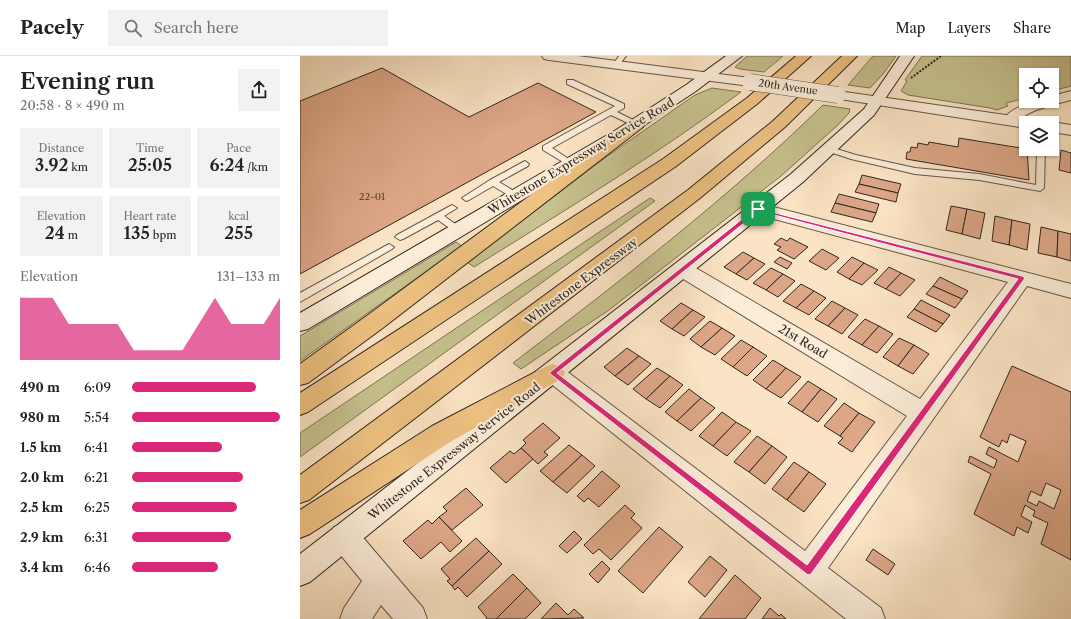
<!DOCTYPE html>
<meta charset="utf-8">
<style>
body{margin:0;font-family:"Libre Caslon Text",serif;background:#f2f2f2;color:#222;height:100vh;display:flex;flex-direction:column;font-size:15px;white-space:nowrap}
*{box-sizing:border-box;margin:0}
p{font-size:13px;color:#767676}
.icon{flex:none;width:22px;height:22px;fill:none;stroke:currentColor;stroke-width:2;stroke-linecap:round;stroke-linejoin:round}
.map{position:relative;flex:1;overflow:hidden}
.details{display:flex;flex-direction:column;background:#fff;width:300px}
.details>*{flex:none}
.buttons{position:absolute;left:719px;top:12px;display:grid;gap:8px}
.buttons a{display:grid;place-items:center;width:40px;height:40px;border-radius:0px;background:#fff;box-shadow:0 1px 3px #0004;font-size:20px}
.pin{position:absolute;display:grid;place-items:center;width:34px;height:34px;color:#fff;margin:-17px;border-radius:8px;box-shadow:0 2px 6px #0006}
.round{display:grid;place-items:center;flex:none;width:42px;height:42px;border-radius:0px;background:#f2f2f2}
.overview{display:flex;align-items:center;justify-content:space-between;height:68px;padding:0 20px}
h1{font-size:22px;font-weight:600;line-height:30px}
.stats{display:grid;grid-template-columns:repeat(3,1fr);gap:6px;height:68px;padding:4px 20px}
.stats div{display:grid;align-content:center;border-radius:0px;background:#f2f2f2;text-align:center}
.stats b{font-size:17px;font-weight:600}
.stats small{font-size:11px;font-weight:400}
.stats p{font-size:11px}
.chart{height:112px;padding:8px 20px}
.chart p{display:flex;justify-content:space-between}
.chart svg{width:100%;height:72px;margin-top:4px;fill:#db2777;opacity:.7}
ul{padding:0 20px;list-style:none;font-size:13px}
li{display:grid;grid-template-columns:64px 48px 1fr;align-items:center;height:30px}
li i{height:10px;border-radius:5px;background:#db2777}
header{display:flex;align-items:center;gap:24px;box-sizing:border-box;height:56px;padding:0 20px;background:#fff;border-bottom:1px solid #e0e0e0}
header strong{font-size:19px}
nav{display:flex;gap:22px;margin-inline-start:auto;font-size:14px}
.search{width:280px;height:36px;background:#f2f2f2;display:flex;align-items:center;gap:10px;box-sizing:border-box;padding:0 14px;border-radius:0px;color:#767676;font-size:15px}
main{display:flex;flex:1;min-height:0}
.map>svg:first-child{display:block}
</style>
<header>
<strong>Pacely</strong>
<div class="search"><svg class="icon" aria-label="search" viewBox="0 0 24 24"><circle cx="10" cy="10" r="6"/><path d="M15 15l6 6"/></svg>Search here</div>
<nav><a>Map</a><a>Layers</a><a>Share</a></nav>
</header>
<main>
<section class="details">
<div class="overview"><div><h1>Evening run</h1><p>20:58 · 8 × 490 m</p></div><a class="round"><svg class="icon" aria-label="share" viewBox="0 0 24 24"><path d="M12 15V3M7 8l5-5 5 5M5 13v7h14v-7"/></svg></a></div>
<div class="stats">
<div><p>Distance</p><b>3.92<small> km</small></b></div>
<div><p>Time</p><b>25:05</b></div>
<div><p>Pace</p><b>6:24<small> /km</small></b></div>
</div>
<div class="stats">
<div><p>Elevation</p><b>24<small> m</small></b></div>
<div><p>Heart rate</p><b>135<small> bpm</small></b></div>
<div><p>kcal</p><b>255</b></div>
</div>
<div class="chart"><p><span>Elevation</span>131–133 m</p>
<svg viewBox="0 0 160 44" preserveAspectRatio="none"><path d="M0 44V6L10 6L20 6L30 22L40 22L50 22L60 22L70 38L80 38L90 38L100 38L110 22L120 6L130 22L140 22L150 22L160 6V44z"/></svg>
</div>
<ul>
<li><b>490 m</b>6:09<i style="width:84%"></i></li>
<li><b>980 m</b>5:54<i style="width:100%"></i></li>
<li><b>1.5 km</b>6:41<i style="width:61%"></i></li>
<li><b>2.0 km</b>6:21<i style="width:75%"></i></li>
<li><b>2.5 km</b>6:25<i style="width:71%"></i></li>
<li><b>2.9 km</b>6:31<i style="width:67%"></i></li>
<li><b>3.4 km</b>6:46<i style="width:58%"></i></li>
</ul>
</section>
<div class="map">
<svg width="771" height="563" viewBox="0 0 771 563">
<rect width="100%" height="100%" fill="#fbe4c5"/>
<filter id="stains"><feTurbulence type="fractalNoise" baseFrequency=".005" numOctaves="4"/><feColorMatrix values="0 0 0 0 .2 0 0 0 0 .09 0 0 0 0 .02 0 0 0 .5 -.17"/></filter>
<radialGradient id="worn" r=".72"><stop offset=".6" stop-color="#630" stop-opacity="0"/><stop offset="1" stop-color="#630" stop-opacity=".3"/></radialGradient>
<g fill="#c7c28f" stroke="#7c7456">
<path d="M447 0H483L464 16 440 13 435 11Z"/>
<path d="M573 0H596L583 18 570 32 548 29Z"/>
<path d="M622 0H771V30L752 35V19H726V42L706 47 708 50 697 54 690 52 608 39 601 35 607 25 605 24Z"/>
<path d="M412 32 441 36C355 100 264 155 174 211L167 206 306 101 395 39Z"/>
<path d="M523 49 550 53 549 57 538 69 481 120 309 254 221 313 213 307C320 225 427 143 523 49Z"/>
<path d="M350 142 355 145 0 401V377Z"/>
<path d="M156 186 162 190 0 305V280Z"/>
</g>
<g fill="#dca687" stroke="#30261e" fill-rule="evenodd">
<path d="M82 12 169 61 238 27 296 56 0 218V45Z"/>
<path d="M659 82 727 93 729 124 606 103 607 96H610L611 91 617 92 618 87 628 89 629 86 658 91Z"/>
<path d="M761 94 771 97V117L759 114Z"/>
<path d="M562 119 601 128 598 137 559 128Z"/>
<path d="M559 128 598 137 596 146 555 136Z"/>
<path d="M539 138 579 148 576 157 535 147Z"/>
<path d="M535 147 576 157 572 166 531 156Z"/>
<path d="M651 150 667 153 662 178 646 174Z"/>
<path d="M667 153 685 157 680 183 662 178Z"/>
<path d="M695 160 712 164 709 189 692 185Z"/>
<path d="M712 164 730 168 727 194 709 189Z"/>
<path d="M741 171 758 175 757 201 738 197Z"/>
<path d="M758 175 771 178V205L757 201Z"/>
<path d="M481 182 487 185 490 182 508 191 494 203 477 194 481 191 474 188Z"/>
<path d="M522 193 539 202 526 214 509 205Z"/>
<path d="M443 196 454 202 436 218 424 211Z"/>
<path d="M480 201 492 207 487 213 474 206Z"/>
<path d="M552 201 564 207 549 223 537 216Z"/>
<path d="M454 202 465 208 447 224 436 218Z"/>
<path d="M564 207 578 214 562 229 549 223Z"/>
<path d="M589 211 601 217 586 233 574 227Z"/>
<path d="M471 212 483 218 466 234 453 227Z"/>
<path d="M601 217 615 224 600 240 586 233Z"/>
<path d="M483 218 495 225 478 241 466 234Z"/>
<path d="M640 221 668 235 662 243 633 230Z"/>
<path d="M501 228 514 235 496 252 483 245Z"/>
<path d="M633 230 662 243 655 252 626 238Z"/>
<path d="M514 235 526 242 509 259 496 252Z"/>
<path d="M621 244 650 259 643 268 614 253Z"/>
<path d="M532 245 545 252 528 270 515 263Z"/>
<path d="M381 247 393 254 372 273 360 265Z"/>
<path d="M545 252 558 259 542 278 528 270Z"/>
<path d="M614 253 643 268 636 276 607 261Z"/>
<path d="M393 254 405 261 384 280 372 273Z"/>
<path d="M565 263 579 270 562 289 548 281Z"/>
<path d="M410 265 422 272 401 291 390 283Z"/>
<path d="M579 270 593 278 577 297 562 289Z"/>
<path d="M422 272 435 280 415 299 401 291Z"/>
<path d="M599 282 614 289 598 310 583 301Z"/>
<path d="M441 284 453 291 433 311 421 303Z"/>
<path d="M614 289 629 298 613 318 598 310Z"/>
<path d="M453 291 467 300 447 320 433 311Z"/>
<path d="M327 292 339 300 315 320 304 311Z"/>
<path d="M339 300 351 308 328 329 315 320Z"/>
<path d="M473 304 486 312 466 333 453 324Z"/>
<path d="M712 310 771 336V504L741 488 748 467 733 460 735 455 725 449 721 460 732 466 728 477 717 471 714 480 674 458 691 418 668 406 670 400 694 412 697 404 686 398 689 391 718 406 726 385 710 378 707 387 702 384 699 391 680 381ZM746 427 761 434 754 453 739 445 737 450 727 445 731 435 741 440Z"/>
<path d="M357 312 370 320 346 343 333 333Z"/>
<path d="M486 312 501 321 481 342 466 333Z"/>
<path d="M370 320 383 329 360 352 346 343Z"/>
<path d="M508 325 521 333 502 356 488 347Z"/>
<path d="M389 333 401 342 377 365 365 356Z"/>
<path d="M521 333 537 343 518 366 502 356Z"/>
<path d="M401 342 415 352 391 375 377 365Z"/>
<path d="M544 347 559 357 540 380 524 370Z"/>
<path d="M422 356 436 366 413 390 399 380Z"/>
<path d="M559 357 575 366 552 396 538 387 543 382 540 380Z"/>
<path d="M436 366 451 375 427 400 413 390Z"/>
<path d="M243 367 260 382 244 396 248 399 238 408 221 392 226 387 223 384Z"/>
<path d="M457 380 472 390 449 416 434 406Z"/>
<path d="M269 389 282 399 253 426 240 415Z"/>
<path d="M472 390 487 401 465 428 449 416Z"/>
<path d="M221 392 233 403 206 427 190 412 210 395 214 398Z"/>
<path d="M282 399 295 410 267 437 253 426Z"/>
<path d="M494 406 509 416 487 444 472 433Z"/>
<path d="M302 415 320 430 299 451 288 442 284 446 277 440Z"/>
<path d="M509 416 526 428 504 456 487 444Z"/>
<path d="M166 432 183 449 152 474 139 461 147 455 143 451Z"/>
<path d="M325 449 335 458 331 462 342 472 311 504 299 493 293 498 284 489Z"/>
<path d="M139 461 162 485 150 496 141 486 121 503 103 485 128 464 132 468Z"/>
<path d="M359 471 383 491 343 537 318 515Z"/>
<path d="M274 475 282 483 267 497 259 490Z"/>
<path d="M176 482 189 495 152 530 147 525 150 523 141 513Z"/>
<path d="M573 493 595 508 588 519 566 504Z"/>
<path d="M189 495 202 508 167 541 158 531 155 534 152 530Z"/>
<path d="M410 500 427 514 405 541 388 526Z"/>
<path d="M302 505 310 513 298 527 289 518Z"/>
<path d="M213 518 227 532 196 563H186L187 562 178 551Z"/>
<path d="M435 519 461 542 445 563H399Z"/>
<path d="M227 532 241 547 225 563H196Z"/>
<path d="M256 547 268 559 274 553 284 562 241 563Z"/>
<path d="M470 552 479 560 481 558 486 563H462Z"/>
</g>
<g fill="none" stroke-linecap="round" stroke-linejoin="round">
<defs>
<g id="service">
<path d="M319 0H326L317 11H313L312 10Z"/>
<path d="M267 24H273L324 48V52L317 56 341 68 340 70H334L311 59 252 92 275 107 271 110 268 109 243 94V90L315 50 267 28Z"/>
<path d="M527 91H530L556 99 615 112 679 118 736 129 737 93H745L744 132 740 135 679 124 615 118 551 103 527 95Z"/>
<path d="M225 105 229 108 228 110 199 126 219 138 220 140 219 142H213L193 130 169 144 166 145 162 142 190 124Z"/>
<path d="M152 149 157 152 144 160 161 172 163 174 161 176H155L138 164 103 183 100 184 95 181 97 179Z"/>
<path d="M89 188 94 191 92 193 0 246V237Z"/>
</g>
<g id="minor">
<path d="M771 35V44C759 47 735 53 726 59 718 65 715 71 705 68L702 65C713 49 734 45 752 45V40Z"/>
<path d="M458 147 771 228V242L727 230 528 512 581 552 585 563H546L245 323 241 317 245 311 253 308 261 311 505 495 607 360 375 218 372 213 375 208 382 206 389 208 620 343 708 226 452 157 449 153 452 149Z"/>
<path d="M44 468 54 471 123 552 127 563H93L81 549 72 563H40L44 552 62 525 34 491 30 481 34 471Z"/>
</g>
<g id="tertiary">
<path d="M242 0H278L450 22 455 23 457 26 455 29 450 30 249 4 244 3Z"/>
<path d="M538 35 726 62 732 64 734 67H726V72L533 42 531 39 533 36Z"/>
<path d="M752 66 771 69V79L752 76V67H749Z"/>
</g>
<g id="secondary">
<path d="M426 0H442L396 35 328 80 8 273 0 275V257L316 74 386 29Z"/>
<path d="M600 0H614L574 59 503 126 10 526 0 530V498L491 118 564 53Z"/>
</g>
<g id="motorway">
<path d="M496 0H511L457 48 375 111 8 356 0 359V337L363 103 447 42Z"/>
<path d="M542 0H557L485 71 400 142 9 444 0 447V419L388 134 473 65Z"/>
<path d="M337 63 343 65 345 68 343 71 84 271 8 327 0 329V308L68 259 331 65Z"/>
<path d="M253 308 261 311 265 317 261 323 150 386 10 478 0 482V454L132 370 245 311Z"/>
</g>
</defs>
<use href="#service" stroke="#635648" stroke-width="2"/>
<use href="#minor" stroke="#635648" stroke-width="2"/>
<use href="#tertiary" stroke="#635648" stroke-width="2"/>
<use href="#secondary" stroke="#30261e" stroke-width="2"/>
<use href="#motorway" stroke="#30261e" stroke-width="2"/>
<path stroke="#30261e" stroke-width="2" stroke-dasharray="2 1.5" stroke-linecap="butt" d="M611 22 641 0"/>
<use href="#service" fill="#fcedd9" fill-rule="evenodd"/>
<use href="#minor" fill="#fcedd9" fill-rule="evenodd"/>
<use href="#tertiary" fill="#fcedd9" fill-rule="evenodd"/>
<use href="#secondary" fill="#fcedd9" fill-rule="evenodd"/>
<use href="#motorway" fill="#eec282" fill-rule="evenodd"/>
<defs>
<path id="tertiary-bridge" d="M450 26 538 39"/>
</defs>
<use href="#tertiary-bridge" stroke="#635648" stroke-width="17" stroke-linecap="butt"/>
<use href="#tertiary-bridge" stroke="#fcedd9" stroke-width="16"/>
</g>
<path fill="#db2777" stroke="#fff" fill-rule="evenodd" d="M456 152 722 220 725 222 511 518 508 519 249 317ZM459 155 718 223 507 509 257 317Z"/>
<g text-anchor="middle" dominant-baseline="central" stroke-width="4" stroke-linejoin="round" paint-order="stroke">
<g font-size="10" fill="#30261e" stroke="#fcedd9">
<text transform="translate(488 31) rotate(8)">20th Avenue</text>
</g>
<g font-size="10" fill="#5b4638">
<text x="72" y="140">22-01</text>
</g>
<g font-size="12" fill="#30261e" stroke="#fcedd9">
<text transform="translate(281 100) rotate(-31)">Whitestone Expressway Service Road</text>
<text transform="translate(281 225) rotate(-37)">Whitestone Expressway</text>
<text transform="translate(503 285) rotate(31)">21st Road</text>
<text transform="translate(154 395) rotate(-38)">Whitestone Expressway Service Road</text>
</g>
</g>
<rect width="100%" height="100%" filter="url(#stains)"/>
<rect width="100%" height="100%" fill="url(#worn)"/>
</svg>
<div class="buttons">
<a><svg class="icon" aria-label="locate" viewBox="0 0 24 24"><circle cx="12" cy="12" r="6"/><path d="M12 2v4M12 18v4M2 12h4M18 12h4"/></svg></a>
<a><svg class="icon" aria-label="layers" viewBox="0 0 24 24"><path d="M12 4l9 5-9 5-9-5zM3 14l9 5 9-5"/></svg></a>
</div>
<div class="pin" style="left:458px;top:153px;background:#1e9e55"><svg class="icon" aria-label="arrive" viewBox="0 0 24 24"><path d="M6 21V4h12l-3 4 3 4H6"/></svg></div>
</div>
</main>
